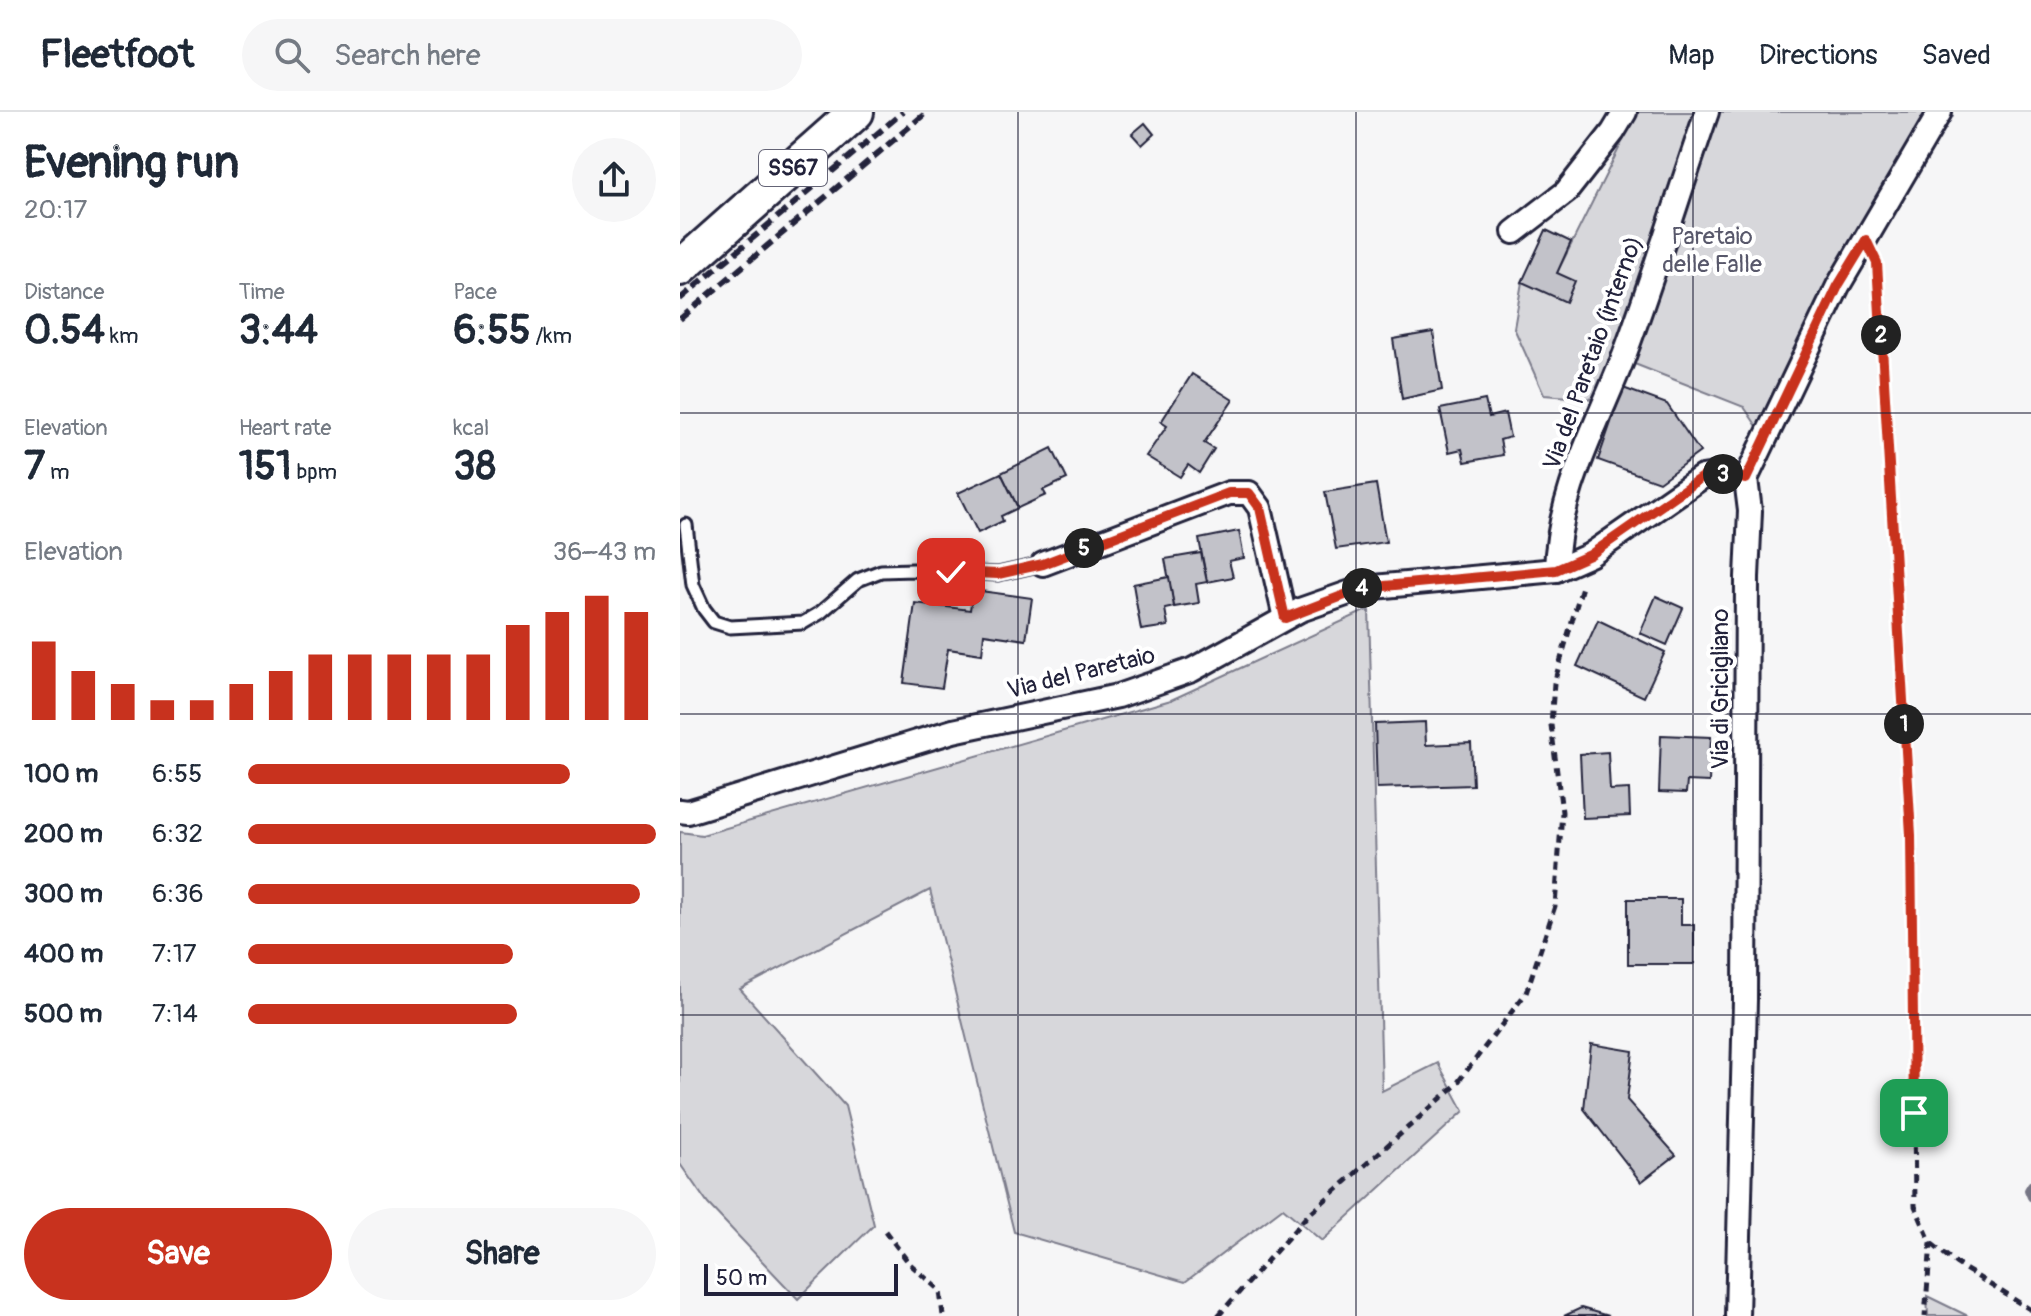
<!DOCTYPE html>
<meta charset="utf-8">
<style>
body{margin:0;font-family:Pangolin,sans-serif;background:#f6f6f7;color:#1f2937;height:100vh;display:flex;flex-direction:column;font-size:30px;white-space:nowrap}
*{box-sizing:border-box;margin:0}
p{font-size:26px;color:#747a83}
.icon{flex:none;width:44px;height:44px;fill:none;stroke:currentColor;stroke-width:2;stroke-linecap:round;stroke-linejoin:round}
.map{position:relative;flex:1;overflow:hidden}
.side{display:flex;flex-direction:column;background:#fff;width:680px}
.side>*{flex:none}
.scale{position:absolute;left:24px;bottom:20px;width:194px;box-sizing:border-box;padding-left:8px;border:4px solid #22223b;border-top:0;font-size:22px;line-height:28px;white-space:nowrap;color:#22223b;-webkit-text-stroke:6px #fff;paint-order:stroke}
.pin{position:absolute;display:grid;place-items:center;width:68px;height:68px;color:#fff;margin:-34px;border-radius:16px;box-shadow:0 4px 12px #0006}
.km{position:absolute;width:40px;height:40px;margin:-20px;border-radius:50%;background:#222;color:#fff;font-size:22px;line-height:40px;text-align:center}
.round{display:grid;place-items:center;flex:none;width:84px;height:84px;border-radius:42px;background:#f6f6f7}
.headline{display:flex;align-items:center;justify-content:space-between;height:136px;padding:0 24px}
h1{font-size:44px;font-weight:800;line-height:60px}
.metrics{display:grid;grid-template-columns:repeat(3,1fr);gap:12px;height:136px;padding:8px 24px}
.metrics div{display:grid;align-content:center}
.metrics b{font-size:40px;font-weight:800}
.metrics small{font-size:22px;font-weight:400}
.metrics p{font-size:22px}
.chart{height:224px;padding:16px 24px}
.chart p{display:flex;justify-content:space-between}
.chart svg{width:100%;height:144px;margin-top:8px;stroke:#c8321e;stroke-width:6}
.button{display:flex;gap:16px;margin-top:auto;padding:16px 24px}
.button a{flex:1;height:92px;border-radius:48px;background:#c8321e;color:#fff;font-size:32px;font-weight:800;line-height:92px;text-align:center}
.button a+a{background:#f6f6f7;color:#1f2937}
ul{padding:0 24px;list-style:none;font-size:26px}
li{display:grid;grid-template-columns:128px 96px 1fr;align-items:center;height:60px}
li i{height:20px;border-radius:10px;background:#c8321e}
header{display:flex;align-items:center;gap:48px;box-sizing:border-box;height:112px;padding:0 40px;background:#fff;border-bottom:2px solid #e0e1e3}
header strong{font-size:38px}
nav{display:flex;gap:44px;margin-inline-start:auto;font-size:28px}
.search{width:560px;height:72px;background:#f6f6f7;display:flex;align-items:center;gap:20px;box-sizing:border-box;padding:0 28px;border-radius:44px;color:#747a83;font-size:30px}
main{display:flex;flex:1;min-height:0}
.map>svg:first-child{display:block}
</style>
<header>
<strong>Fleetfoot</strong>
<div class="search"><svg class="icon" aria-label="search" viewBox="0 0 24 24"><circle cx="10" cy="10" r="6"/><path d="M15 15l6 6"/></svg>Search here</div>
<nav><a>Map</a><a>Directions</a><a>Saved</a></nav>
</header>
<main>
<section class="side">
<div class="headline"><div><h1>Evening run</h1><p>20:17</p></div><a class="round"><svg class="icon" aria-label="share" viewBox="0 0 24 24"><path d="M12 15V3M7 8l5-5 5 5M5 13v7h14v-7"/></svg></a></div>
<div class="metrics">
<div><p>Distance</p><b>0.54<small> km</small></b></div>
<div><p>Time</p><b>3:44</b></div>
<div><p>Pace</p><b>6:55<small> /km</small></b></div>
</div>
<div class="metrics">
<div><p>Elevation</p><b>7<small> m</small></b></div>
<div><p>Heart rate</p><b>151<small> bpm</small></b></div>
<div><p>kcal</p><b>38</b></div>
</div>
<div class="chart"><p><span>Elevation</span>36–43 m</p>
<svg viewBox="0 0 160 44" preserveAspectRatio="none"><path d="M5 44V20M15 44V29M25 44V33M35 44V38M45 44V38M55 44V33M65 44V29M75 44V24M85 44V24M95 44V24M105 44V24M115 44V24M125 44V15M135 44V11M145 44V6M155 44V11"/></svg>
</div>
<ul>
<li><b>100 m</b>6:55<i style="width:79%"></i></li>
<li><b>200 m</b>6:32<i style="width:100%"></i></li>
<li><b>300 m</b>6:36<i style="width:96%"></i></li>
<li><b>400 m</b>7:17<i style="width:65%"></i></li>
<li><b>500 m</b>7:14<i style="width:66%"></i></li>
</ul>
<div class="button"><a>Save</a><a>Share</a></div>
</section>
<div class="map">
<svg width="1351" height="1204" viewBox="0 0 1351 1204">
<rect width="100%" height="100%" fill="#f6f6f7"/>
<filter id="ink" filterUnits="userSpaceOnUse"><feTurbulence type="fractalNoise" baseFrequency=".0125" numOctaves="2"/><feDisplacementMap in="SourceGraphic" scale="16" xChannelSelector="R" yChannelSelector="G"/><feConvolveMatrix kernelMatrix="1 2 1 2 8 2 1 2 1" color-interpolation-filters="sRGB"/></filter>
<g filter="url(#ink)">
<g fill="#d7d7db" stroke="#7c7c8b" stroke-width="2">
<path d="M957 0H1260L1085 326 1064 295 952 251 915 287 864 283 834 216 842 170 877 161Z"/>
<path d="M689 497 702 979 758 951 784 999 642 1129 603 1096 505 1170 334 1120 250 778 60 877 165 994 194 1113 118 1187 28 1092 0 1052V720L22 723 491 588Z"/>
<path d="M1247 1184 1288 1204H1248Z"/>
</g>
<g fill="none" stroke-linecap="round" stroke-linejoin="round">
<path stroke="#767685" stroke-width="8" d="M1351 1073 1348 1078 1351 1085"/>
</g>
<g fill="#c2c2c9" stroke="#22223b" stroke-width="2">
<path d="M465 11 474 22 462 33 452 22Z"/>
<path d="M866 118 891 130 877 161 895 169 886 190 842 170Z"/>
<path d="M753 220 762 278 722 287 713 227Z"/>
<path d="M512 262 553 288 524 331 534 337 519 361 508 353 500 365 466 344 487 314 481 310Z"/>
<path d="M943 276 987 292 1020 340 979 370 918 348Z"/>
<path d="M805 288 809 305 825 301 830 325 820 328 823 343 785 350 782 337 769 340 760 297Z"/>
<path d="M372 336 387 367 363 378 366 383 338 396 321 361Z"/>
<path d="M321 361 338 396 321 404 323 409 298 421 278 381Z"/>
<path d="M696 372 706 430 656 437 645 380Z"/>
<path d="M559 419 564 446 549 449 553 465 527 470 519 427Z"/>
<path d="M521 441 527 470 516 472 519 491 494 495 485 447Z"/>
<path d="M489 465 494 495 485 497 488 514 461 518 453 472Z"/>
<path d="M293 478 352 486 346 528 304 522 302 542 268 537 262 576 224 571 235 491 290 498Z"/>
<path d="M976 484 1003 496 987 533 960 521Z"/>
<path d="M918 508 985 540 964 585 897 554Z"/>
<path d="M745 610 746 633 791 631 793 673 697 676 695 612Z"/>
<path d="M981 623 1031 625 1029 670 1007 669 1006 681 979 680Z"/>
<path d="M928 640 930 678 949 677 950 704 903 706 900 642Z"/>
<path d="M948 787H1001V813H1014V852H948Z"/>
<path d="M911 932 953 939 947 988 996 1043 961 1070 904 997Z"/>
<path d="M901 1196 928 1204H884Z"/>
</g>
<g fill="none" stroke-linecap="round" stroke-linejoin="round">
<defs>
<path id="lane" d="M6 413 13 473 24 497 34 510 50 515 123 511 140 501 178 468 201 459 233 458 318 462 363 452"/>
<g id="street">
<path d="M834 120 886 80 933 20 945 0"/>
<path d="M363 452 549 381H569L580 396 605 506"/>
<path d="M876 458C878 380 917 314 944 244 974 163 999 81 1027 0"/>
<path d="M0 699 8 700 273 619 438 584 512 558 620 498 683 476 876 458 910 443 1022 365 1041 362 1066 367"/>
<path d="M1057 1204 1065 888 1067 465 1070 399 1066 367 1158 174 1260 0"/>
</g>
<path id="primary" d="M0 156 176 0"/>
</defs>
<use href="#lane" stroke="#22223b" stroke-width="17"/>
<use href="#street" stroke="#22223b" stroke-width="28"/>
<use href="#primary" stroke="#22223b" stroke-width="40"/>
<g stroke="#22223b" stroke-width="5" stroke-dasharray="8 6" stroke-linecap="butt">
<path d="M1197 154 1209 387 1231 723 1235 1094 1251 1131 1245 1204"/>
<path d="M205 1119 229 1151 260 1179 263 1204"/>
<path d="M1252 1132 1277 1152 1351 1198"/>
<path d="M538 1204 627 1104 775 974 846 881 875 794 882 700 871 613 874 571 903 471"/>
</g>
<use href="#lane" stroke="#fff" stroke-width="11"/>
<use href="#street" stroke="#fff" stroke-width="22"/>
<use href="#primary" stroke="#fff" stroke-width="34"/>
<g stroke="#22223b" stroke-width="6" stroke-dasharray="12 6" stroke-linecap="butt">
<path d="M0 187 223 0"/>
<path d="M0 207 247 0"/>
</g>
</g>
</g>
<g fill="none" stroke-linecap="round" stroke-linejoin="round" filter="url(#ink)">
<defs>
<path id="route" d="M271 460 318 462 363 452 549 381H569L580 396 605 506 683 476 876 458 910 443 1022 365 1041 362 1066 367 1158 174 1186 128 1197 151 1231 723 1234 1001"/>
</defs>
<use href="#route" stroke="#fff" stroke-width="16"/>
<use href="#route" stroke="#c8321e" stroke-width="10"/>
</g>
<path fill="none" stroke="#22223b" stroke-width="2" stroke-opacity="0.55" d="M338 0V1204M676 0V1204M1013 0V1204M0 301H1351M0 602H1351M0 903H1351"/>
<g text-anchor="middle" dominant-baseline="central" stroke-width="8" stroke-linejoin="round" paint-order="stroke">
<rect fill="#fff" stroke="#646476" stroke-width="2" x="79" y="38" width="68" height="36" rx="6"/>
<g font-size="22" font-weight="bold" fill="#22223b">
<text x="113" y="56">SS67</text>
</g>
<g font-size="24" fill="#58586b" stroke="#fff">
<text x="1032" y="124">Paretaio<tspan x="1032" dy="28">delle Falle</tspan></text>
</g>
<g font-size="24" fill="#22223b" stroke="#fff">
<text transform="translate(913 241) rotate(-70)">Via del Paretaio (interno)</text>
<text transform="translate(401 561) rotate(-14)">Via del Paretaio</text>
<text transform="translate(1040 577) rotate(-90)">Via di Gricigliano</text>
</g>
</g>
</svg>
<div class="scale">50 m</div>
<div class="pin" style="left:1234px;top:1001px;background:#1e9e55"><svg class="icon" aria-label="arrive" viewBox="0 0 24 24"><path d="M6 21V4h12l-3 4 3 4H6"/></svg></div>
<div class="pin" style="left:271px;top:460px;background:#d93025"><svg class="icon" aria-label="check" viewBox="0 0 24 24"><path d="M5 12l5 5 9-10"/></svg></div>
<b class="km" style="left:1224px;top:612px">1</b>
<b class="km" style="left:1201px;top:223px">2</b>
<b class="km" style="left:1043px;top:362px">3</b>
<b class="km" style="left:682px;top:476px">4</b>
<b class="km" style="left:404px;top:436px">5</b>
</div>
</main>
